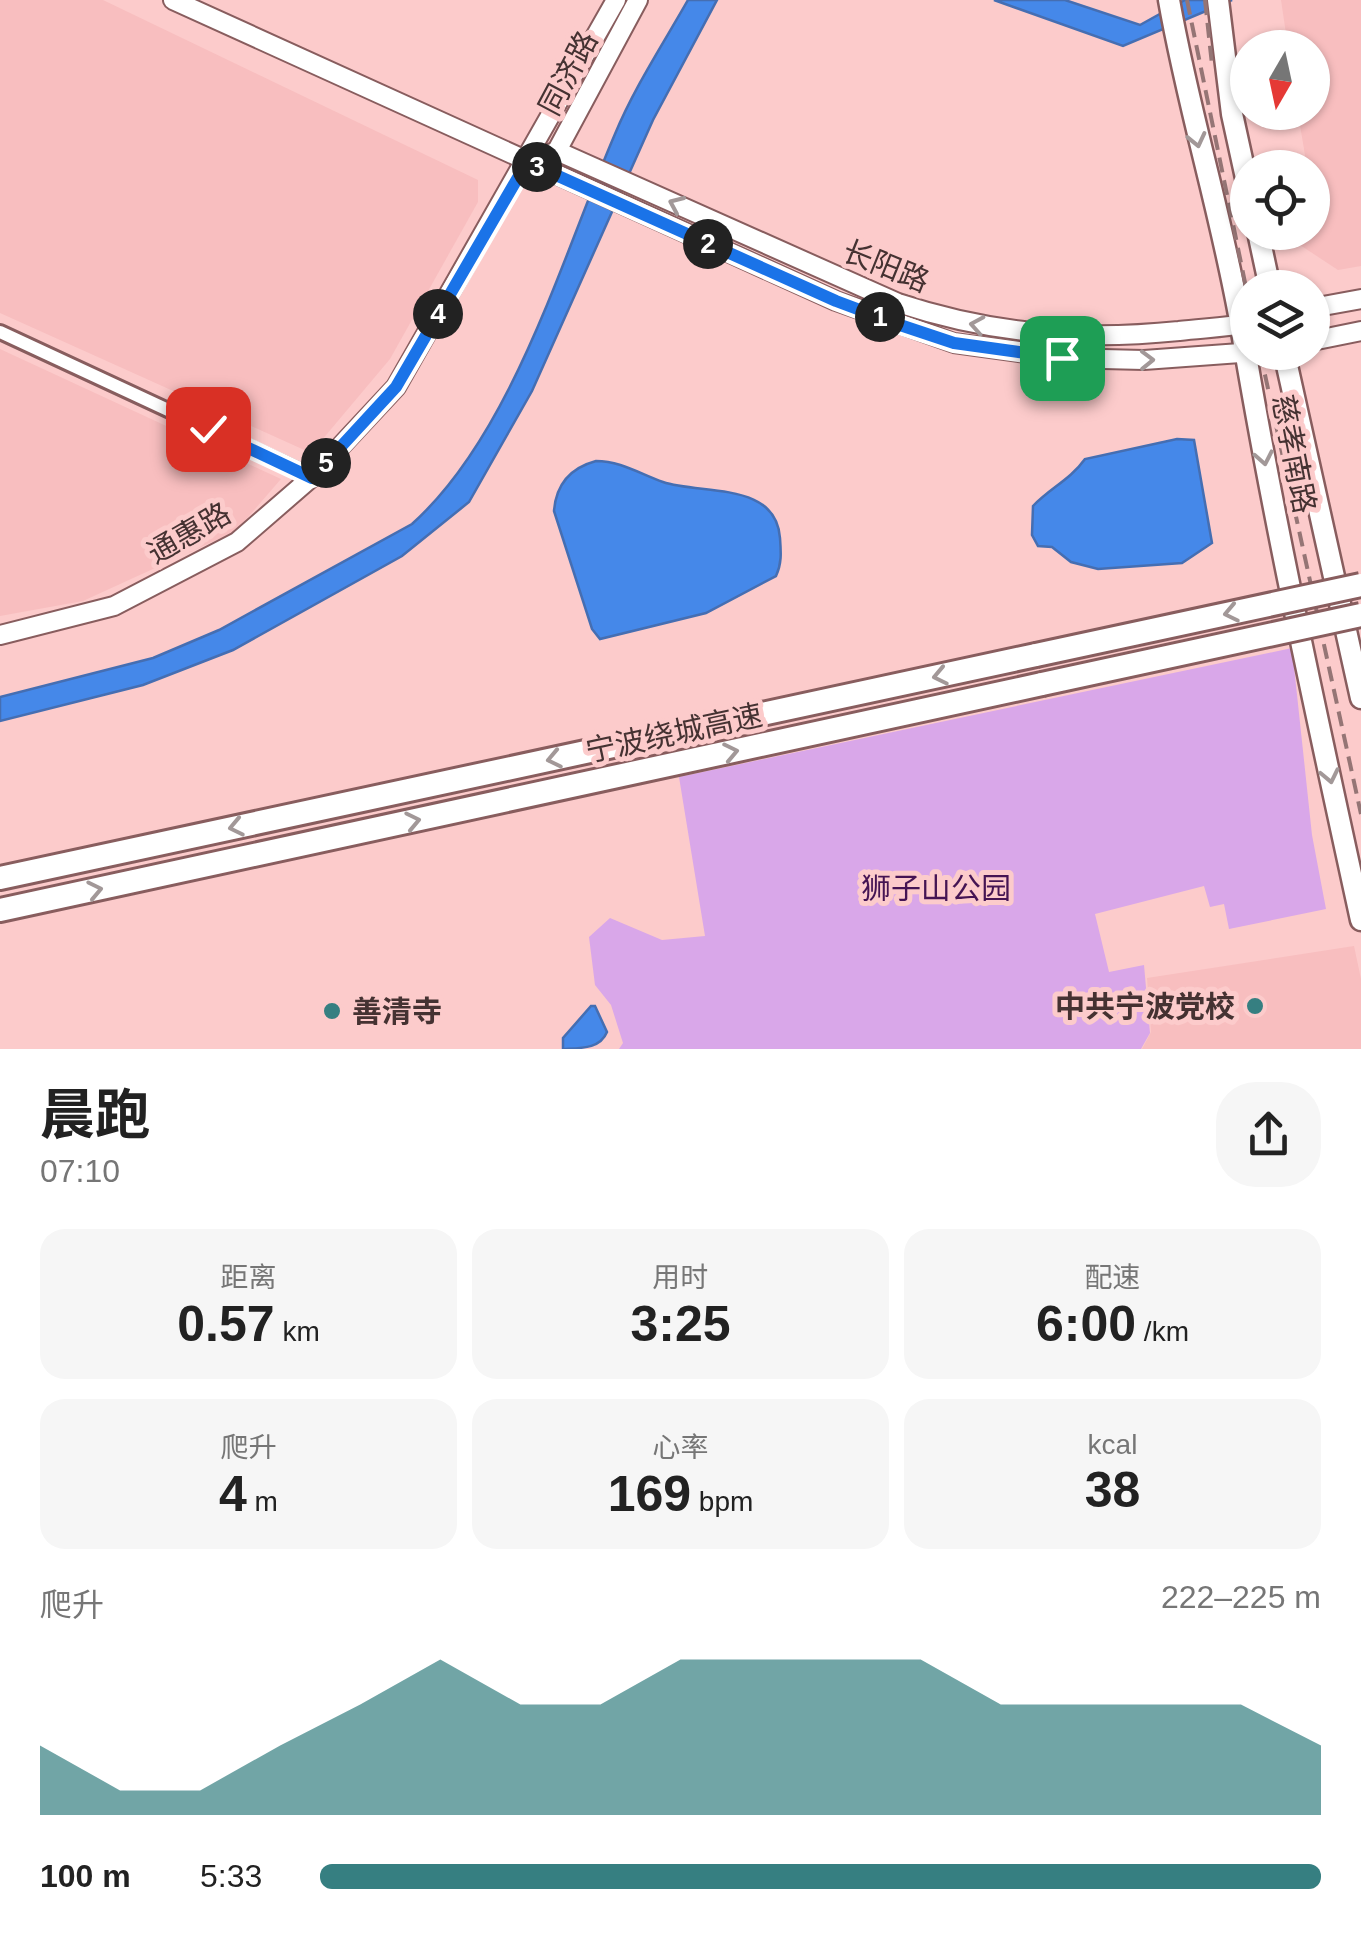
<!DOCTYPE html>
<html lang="zh">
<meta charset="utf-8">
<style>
body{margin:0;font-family:Arial,"Noto Sans SC",sans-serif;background:#f6f6f6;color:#222;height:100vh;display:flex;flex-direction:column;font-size:38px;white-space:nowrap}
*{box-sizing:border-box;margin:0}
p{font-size:32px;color:#767676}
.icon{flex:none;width:55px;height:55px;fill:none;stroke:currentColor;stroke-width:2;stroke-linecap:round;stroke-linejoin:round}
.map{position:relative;height:1049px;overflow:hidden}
.details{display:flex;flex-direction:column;background:#fff;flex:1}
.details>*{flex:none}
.needle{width:65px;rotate:189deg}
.tools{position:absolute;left:1230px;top:30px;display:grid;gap:20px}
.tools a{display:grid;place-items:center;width:100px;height:100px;border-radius:50%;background:#fff;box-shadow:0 2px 8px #0004;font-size:50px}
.pin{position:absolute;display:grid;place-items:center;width:85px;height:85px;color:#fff;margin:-42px;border-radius:20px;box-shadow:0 5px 15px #0006}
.km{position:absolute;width:50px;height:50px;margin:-25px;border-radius:50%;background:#222;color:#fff;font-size:28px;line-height:50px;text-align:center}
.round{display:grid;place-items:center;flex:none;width:105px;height:105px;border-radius:40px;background:#f6f6f6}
.headline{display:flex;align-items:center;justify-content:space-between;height:170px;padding:0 40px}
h1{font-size:55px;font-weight:700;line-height:75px}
.figures{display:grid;grid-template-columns:repeat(3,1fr);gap:15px;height:170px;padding:10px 40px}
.figures div{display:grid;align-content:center;border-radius:25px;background:#f6f6f6;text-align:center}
.figures b{font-size:50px;font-weight:700}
.figures small{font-size:28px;font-weight:400}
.figures p{font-size:28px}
.chart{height:280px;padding:20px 40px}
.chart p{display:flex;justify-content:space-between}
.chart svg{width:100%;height:180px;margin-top:10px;fill:#367f81;opacity:.7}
ul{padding:0 40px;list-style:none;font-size:32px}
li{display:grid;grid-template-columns:160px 120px 1fr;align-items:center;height:75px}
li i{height:25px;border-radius:12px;background:#367f81}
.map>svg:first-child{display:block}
</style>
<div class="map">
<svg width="1361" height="1049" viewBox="0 0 1361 1049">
<rect width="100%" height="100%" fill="#fccbcb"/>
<g fill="#f8bebf">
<path d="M0 0H103L478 180V202L390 359 311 453 0 313Z"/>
<path d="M1281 0H1361V266L1338 270 1300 245 1307 233 1312 232 1315 218 1312 168 1307 167 1298 113 1312 112V48L1288 47Z"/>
<path d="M0 349 281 479 236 531 83 601 0 616Z"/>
<path d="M1354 946 1361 979V1049H1142L1151 1032 1147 978Z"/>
</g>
<path fill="#d9a7e9" d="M1292 648 1312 835 1326 909 1229 929 1224 904 1210 907 1204 886 1095 914 1109 972 1144 965 1150 1033 1141 1049H619L623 1043 611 1005 595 985 589 937 610 918 662 940 705 936 679 777Z"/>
<g fill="#4588e9" stroke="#456eb2" stroke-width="2.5">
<path d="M688 0H717L653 120 532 391 469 502 402 556 233 650 143 685 0 721V697L153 658 219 630 412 524C513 433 562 257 615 134 634 88 663 44 688 0Z"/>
<path d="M994 0H1065L1140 25 1185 0H1232L1123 46Z"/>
<path d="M1177 439 1194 440 1212 543 1182 563 1098 569 1071 562 1052 547 1038 546 1032 535 1033 506C1050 488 1070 480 1085 459Z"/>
<path d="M596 461C621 461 640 474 663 482 702 495 776 481 780 538 781 552 782 563 776 576L706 613 600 639 592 629 554 511C556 485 570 468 596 461Z"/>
<path d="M591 1006H595L607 1032C600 1049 581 1048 563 1049V1038Z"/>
</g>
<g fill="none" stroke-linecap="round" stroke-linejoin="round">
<defs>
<path id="street" d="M0 332 312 477"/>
<g id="secondary">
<path d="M173 0 836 301 954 343 1061 358 1144 360 1254 352"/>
<path d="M553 158 638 0"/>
<path d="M527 163 557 151 898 303C992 334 1081 341 1179 331 1201 328 1225 328 1248 323"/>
<path d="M1312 308 1361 299"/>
<path d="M1312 341 1361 331"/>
<path d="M0 635 114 606 237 542 312 477 396 387 616 0"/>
</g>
<g id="primary">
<path d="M1169 0C1188 109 1222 216 1241 326 1274 525 1318 722 1361 920"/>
<path d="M1218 0 1232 114 1248 187"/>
<path d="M1258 232 1270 288"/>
<path d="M1284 352 1361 698"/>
</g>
<g id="highway">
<path d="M0 878 1036 655"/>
<path d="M0 910 1042 684"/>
</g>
</defs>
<use href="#street" stroke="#885d5e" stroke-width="18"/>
<use href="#secondary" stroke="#885d5e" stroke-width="22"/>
<use href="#primary" stroke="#885d5e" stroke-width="25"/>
<use href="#highway" stroke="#885d5e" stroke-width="28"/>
<use href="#street" stroke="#fff" stroke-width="12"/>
<use href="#secondary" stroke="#fff" stroke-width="18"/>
<use href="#primary" stroke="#fff" stroke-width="20"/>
<use href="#highway" stroke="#fff" stroke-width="22"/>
<g stroke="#957575" stroke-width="4" stroke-dasharray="15 8" stroke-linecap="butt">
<path d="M1187 0 1248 297"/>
<path d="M1205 0 1212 65"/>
<path d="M1260 352 1361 814"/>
</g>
<defs>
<g id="highway-bridge">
<path d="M1036 655 1361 585"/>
<path d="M1042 684 1361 615"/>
</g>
</defs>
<use href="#highway-bridge" stroke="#885d5e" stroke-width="28" stroke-linecap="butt"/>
<use href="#highway-bridge" stroke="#fff" stroke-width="22"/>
</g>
<defs><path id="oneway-chevron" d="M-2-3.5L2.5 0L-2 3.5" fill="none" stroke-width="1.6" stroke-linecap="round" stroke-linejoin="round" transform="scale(2.5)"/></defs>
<g stroke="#a29898">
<use href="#oneway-chevron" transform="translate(1197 140) rotate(77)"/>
<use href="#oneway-chevron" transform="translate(676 204) rotate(-156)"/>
<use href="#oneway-chevron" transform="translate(977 325) rotate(-170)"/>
<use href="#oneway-chevron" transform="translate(1147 360) rotate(-1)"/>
<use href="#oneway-chevron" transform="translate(1264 458) rotate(79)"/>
<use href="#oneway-chevron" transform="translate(1231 613) rotate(168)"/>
<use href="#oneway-chevron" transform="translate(940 676) rotate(168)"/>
<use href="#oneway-chevron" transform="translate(731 752) rotate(-12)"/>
<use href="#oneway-chevron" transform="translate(554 759) rotate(168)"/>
<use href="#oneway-chevron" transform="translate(1330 776) rotate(78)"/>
<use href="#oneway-chevron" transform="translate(413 821) rotate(-12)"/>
<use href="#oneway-chevron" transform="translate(236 827) rotate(168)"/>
<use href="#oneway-chevron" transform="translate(95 890) rotate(-12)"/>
</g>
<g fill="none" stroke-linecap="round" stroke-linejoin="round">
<defs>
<path id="route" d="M208 429 312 478 396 387 527 162 836 301 900 325 954 343 1062 358"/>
</defs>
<use href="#route" stroke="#fff" stroke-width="20"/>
<use href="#route" stroke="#1a73e8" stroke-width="12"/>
</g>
<g fill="#367f81" stroke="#fccbcb" stroke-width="4">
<circle cx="1255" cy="1006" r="10"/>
<circle cx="332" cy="1011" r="10"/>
</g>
<g text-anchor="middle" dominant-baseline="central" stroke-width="10" stroke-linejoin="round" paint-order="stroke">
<g font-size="30" fill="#453232" stroke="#fccbcb">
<text transform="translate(568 73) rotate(-62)">同济路</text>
<text transform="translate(886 266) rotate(22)">长阳路</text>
<text transform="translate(1294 454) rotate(79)">慈孝南路</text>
<text transform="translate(189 533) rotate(-30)">通惠路</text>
<text transform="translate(674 733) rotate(-12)">宁波绕城高速</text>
</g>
<g font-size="30" fill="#451453" stroke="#fccbcb">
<text x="936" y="888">狮子山公园</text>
</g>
<g font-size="30" font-weight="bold" fill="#453232" stroke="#fccbcb" text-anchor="end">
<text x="1235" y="1006">中共宁波党校</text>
<text x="352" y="1011" text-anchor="start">善清寺</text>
</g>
</g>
</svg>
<div class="tools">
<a><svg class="needle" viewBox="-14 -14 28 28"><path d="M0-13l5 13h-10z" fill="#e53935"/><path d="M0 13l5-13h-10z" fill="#767676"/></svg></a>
<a><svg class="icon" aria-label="locate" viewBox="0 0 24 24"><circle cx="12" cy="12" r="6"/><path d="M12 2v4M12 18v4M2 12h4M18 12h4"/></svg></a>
<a><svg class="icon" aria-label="layers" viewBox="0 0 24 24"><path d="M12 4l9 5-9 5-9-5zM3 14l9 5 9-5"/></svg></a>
</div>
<div class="pin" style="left:1062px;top:358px;background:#1e9e55"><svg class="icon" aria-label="arrive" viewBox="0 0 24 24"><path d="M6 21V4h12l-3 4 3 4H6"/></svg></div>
<div class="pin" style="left:208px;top:429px;background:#d93025"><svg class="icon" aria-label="check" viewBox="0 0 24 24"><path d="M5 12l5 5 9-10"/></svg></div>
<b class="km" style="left:880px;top:317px">1</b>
<b class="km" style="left:708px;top:244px">2</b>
<b class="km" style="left:537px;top:167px">3</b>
<b class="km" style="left:438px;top:314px">4</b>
<b class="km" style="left:326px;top:463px">5</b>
</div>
<section class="details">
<div class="headline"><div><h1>晨跑</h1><p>07:10</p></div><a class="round"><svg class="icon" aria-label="share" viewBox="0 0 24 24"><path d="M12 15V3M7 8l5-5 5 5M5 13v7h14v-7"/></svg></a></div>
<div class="figures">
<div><p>距离</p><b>0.57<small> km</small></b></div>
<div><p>用时</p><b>3:25</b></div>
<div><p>配速</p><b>6:00<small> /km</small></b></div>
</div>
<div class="figures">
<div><p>爬升</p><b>4<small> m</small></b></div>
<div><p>心率</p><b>169<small> bpm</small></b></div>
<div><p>kcal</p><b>38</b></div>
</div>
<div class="chart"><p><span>爬升</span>222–225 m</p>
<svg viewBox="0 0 160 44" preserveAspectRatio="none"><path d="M0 44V27L10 38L20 38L30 27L40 17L50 6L60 17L70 17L80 6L90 6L100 6L110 6L120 17L130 17L140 17L150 17L160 27V44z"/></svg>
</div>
<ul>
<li><b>100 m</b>5:33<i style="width:100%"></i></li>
</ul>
</section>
